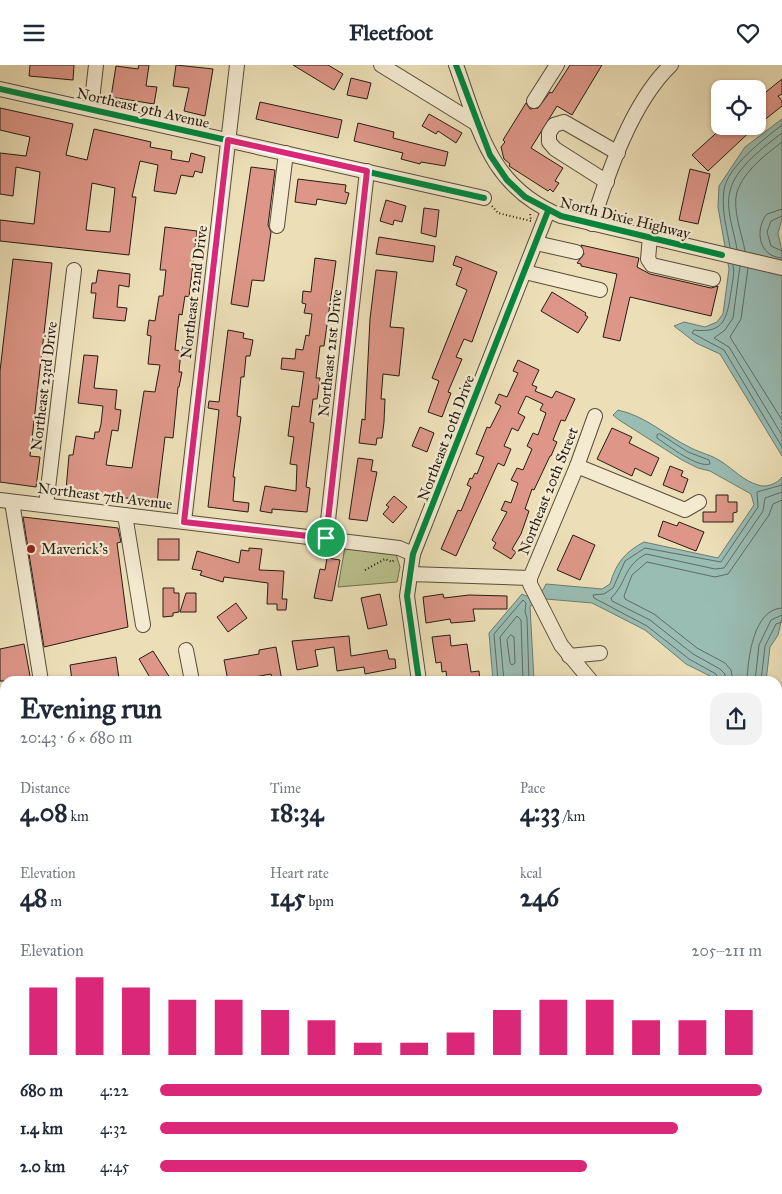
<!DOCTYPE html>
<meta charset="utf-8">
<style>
body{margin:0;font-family:"IM FELL Great Primer",serif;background:#f2f2f3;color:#1f2937;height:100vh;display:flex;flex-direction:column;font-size:19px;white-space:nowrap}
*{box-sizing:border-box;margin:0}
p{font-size:16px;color:#747a83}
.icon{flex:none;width:28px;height:28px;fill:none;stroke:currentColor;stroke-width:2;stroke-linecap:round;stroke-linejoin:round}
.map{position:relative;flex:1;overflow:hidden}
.drawer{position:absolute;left:0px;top:611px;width:782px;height:519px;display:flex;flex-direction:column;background:#fff;border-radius:15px 15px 0 0;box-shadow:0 1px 4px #0004}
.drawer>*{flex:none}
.buttons{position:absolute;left:711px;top:15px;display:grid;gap:10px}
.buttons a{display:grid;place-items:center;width:55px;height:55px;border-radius:10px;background:#fff;box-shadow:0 1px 4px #0004;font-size:25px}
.pin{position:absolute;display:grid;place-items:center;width:42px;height:42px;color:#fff;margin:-21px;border:2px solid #fff;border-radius:50%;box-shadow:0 1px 5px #0007}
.round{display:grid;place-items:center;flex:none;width:52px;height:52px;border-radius:15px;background:#f2f2f3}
.overview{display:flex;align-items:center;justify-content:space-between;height:85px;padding:0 20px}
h1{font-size:28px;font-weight:700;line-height:38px}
.stats{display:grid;grid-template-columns:repeat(3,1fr);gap:8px;height:85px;padding:5px 20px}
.stats div{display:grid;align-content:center}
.stats b{font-size:25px;font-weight:700}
.stats small{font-size:14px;font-weight:400}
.stats p{font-size:14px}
.chart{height:140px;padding:10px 20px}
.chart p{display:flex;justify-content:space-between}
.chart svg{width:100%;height:90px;margin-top:5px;stroke:#db2777;stroke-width:6}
ul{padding:0 20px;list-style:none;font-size:16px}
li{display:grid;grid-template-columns:80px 60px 1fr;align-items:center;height:38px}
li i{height:12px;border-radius:6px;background:#db2777}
header{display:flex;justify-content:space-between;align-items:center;height:65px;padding:0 20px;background:#fff;font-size:22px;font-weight:700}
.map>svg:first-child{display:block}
</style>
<header><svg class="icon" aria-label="menu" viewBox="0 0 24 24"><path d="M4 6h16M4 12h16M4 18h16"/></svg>Fleetfoot<svg class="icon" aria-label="heart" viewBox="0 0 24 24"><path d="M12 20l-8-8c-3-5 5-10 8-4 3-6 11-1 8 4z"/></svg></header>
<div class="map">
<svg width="782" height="1129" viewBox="0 0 782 1129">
<rect width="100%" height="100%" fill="#ecdfb7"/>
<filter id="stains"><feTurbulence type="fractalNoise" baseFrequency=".004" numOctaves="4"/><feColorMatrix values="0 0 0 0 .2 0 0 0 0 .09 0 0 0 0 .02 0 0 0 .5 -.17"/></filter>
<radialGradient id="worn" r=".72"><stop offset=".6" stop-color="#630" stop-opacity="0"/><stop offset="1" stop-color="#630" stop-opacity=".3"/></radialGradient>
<g fill="#b9c18d" stroke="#706e50">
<path d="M345 482 396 489 400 502 397 517 338 522Z"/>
<path d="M198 1125H318L316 1129H201Z"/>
</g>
<g fill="#99bcb3" stroke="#6b7c73">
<path d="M782 54V154L778 168 782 186V391L720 289 696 278 674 261 684 257 705 262 717 257 723 249 729 204 718 142 719 121 745 82Z"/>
<path d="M618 345C646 351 666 371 691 383 701 388 712 390 722 397 734 405 744 416 758 420 766 423 777 419 782 412V553L778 570 770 582 766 616H714V613L686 599 645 565 592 538 546 534 530 541 534 616H493L489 568 522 529 526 531 543 525 546 519 602 524 610 519C616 498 625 487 644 477L718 493 754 440 751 429 710 406 698 403 682 395 619 355 613 350Z"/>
<path d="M778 825 782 829V969L778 976Z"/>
<path d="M405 1125H443L441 1129H404Z"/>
<path d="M611 1125H667L661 1129H612Z"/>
</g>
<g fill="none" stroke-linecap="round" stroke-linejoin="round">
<g stroke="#606c64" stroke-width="1">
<path d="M782 144 767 149C754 165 759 192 782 193"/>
<path d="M782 151 771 156 767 167 771 181 782 186"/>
<path d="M730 182C727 164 721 144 724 125 727 102 764 74 782 60"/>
<path d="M737 184C734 166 725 143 730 126 735 103 765 81 782 68"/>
<path d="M745 186C742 169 732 144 737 127 744 106 765 90 782 77"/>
<path d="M733 200C735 209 732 218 731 227 727 252 725 269 694 265L692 268 724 285 782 382"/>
<path d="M740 201 733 253 725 265 714 273 729 282 782 370"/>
<path d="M748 203 741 254 730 272 782 355"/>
<path d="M660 369 688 387 709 395 710 399C697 403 669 381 657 373V370Z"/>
<path d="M511 570 514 572 515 598 512 600 510 598 507 575Z"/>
<path d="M498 616 494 569 523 535 526 538 525 547 527 553 529 616"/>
<path d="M504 616 500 572 517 551 521 555 523 616"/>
<path d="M719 616 716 609 689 594 647 561 594 533 593 530 604 529 613 523 625 496 645 483 721 497 758 442 757 427 782 420"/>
<path d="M725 616V609L720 604 693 589 650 555 612 536 611 533C627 518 623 501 646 489L715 504 724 503 763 446 765 433 782 427"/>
<path d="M733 616 731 605 725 598 697 583 654 549 625 534 624 531 632 510 647 497 715 512 728 509 769 450 773 439 782 435"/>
<path d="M747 616C748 594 753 544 782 543"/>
<path d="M755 616 759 580 771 555 782 550"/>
<path d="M761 616 765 581 776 559 782 557"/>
</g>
</g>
<g fill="#dd9687" stroke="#261c14" fill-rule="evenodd">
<path d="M30 0H74L73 15 29 11Z"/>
<path d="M139 0H149L146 21 157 22 154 39 111 32 116 1 138 4Z"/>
<path d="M176 0 213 4 205 51 184 46 189 23 173 21Z"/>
<path d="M293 0H328L343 9 334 25Z"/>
<path d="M570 0H602L572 50 557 41 531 83 563 103 555 116 559 118 553 127 550 124 548 126 509 101 510 99 504 94 501 82 505 77 503 75 526 38 530 44 538 43 550 27 552 28Z"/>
<path d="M351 13 371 18 367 34 347 30Z"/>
<path d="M782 14V29L778 31 782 36V41L758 60V37L762 34 761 31Z"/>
<path d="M260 37 342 55 338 73 256 54Z"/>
<path d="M0 43 73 59 66 90 87 95 94 64 151 77 150 82 172 86 171 94 189 97 191 88 205 92 202 108 195 106 193 112 181 110 176 129 154 126 158 100 140 96 132 132H136L129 190 0 176V155L34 159 40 107 16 102 13 131 0 129V88L26 91 30 72 0 65ZM92 118 115 123 110 167 86 165Z"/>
<path d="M429 49 462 68 456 78 438 66 436 69 422 61Z"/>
<path d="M358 58 394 67 393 73 448 87 445 101 421 97 420 99 401 94 403 88 354 76Z"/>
<path d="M724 61H756L708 106 692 90Z"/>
<path d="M251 102 275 105 268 160 271 167 264 216 252 215 248 242 231 239Z"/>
<path d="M690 104 710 109 698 159 679 155Z"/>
<path d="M298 114 346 120 345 127 349 128 346 139 317 134 316 140 295 137Z"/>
<path d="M386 135 406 141 402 157 394 155 393 160 380 156Z"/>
<path d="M424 143 439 145 436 172 421 168Z"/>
<path d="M165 162 197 166 189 232 185 231 182 250 179 249 175 285 181 286 179 307H182L179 322H178L173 373 165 372 157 437 66 425 69 390H73L76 371 94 374 95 367H99L101 359 103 341 78 338 84 290 98 291 94 323 117 325 115 344 121 345 118 366 112 365 106 400 132 403 144 326 155 327 160 300 148 299 151 271 147 270 149 255 155 256 159 231H163L166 205H160Z"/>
<path d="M379 172 435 181 433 197 376 189Z"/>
<path d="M581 180 639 193 637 202 650 209 711 223 718 221 711 251 630 232 620 276 603 272 617 209 581 201V199L577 198 584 189Z"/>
<path d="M456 191 497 207 472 277 464 274 456 292 462 294 448 327 451 328 442 352 428 347 439 316 432 313 467 225 456 220 462 203 453 200Z"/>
<path d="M315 193 336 196 324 281H320L316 313H320L317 334H313L310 357 314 358 306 422 310 423 307 447 272 444V448L260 446 265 421 296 426 297 400 290 399 294 372 288 371 292 341 299 342 304 307 281 304 282 293 295 294 296 284 303 285 306 270 309 271 312 249 304 248 306 239 302 238 303 226 311 227Z"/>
<path d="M13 194 52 198 30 391 40 392 36 422 0 417V306Z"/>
<path d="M98 205 130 209 129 222 119 220 117 242 127 243 125 256 93 253 96 228H91L92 218H96Z"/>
<path d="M376 205 397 207 390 262 404 263 399 311 383 309 381 334H385L384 357 382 373H377L376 380 359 378 362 354 365 355 370 254Z"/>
<path d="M552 227 586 248 585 250 588 252 578 268 541 246Z"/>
<path d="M228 265 244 268 243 273 253 275 250 291H246L244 312H241L237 351 241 352 233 412H235L233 436 249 438 248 447 208 442 219 345 208 343 209 336 219 337Z"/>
<path d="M518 295 539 305 532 320 537 322 535 326 552 333 556 326 575 334 565 356 561 355 553 375 557 377 551 391H550L534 425 532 424 525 444 529 446 521 469 512 484 516 487 511 494 493 483 496 478 492 475 507 447 501 445 505 436 511 438 518 418 511 415 517 403 523 405 532 384 527 381 533 368 538 370 546 348 540 345 543 339 526 331 518 348 525 352 518 366 512 363 504 381 511 384 504 401 498 398 456 491 441 484 458 445 461 446 471 422 467 420 470 413 472 414 475 408 477 409 484 392 476 389 487 362 490 363 501 341 495 338 499 329 507 332 518 308 513 306Z"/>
<path d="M420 362 434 368 427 387 412 381Z"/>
<path d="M612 363 632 372 629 378 659 393 651 411 635 403 632 411 597 394Z"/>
<path d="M358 393 373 395 371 406 377 407 367 456 349 454Z"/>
<path d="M670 401 683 406 681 411 688 414 683 428 663 420Z"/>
<path d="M716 430H728V437H737V447L733 448V457H703V447H716Z"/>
<path d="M394 431 407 442 393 458 383 449 389 442 386 440Z"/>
<path d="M23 452 118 463 121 477 117 478 128 562 44 582Z"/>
<path d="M663 456 677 461 679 457 704 467 696 486 658 471Z"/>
<path d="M573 470 595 480 580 515 557 505Z"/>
<rect x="158" y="474" width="21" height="21"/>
<path d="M249 483 262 484 259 505 284 506 282 534H287L286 545H277V539H267L268 518 224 512 223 517 200 510 202 506 192 504 197 486 239 498 241 485 249 486Z"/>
<path d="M327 493 340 495 332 536 314 533 320 504 325 505Z"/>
<path d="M163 523H174V528H179V547L173 548V551L163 552Z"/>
<path d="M186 528H196V547H180Z"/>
<path d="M380 529 387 560 368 564 361 533Z"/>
<path d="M443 529 444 533 469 530 507 531V544H473L475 556 451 558 450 554 426 558 423 532Z"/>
<path d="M236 538 247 553 228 567 217 552Z"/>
<path d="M450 570 451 581 467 579 471 607 479 606 480 616H447L446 606 442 607 441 597 436 598 432 572Z"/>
<path d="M349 571 351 591 387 585 389 594H395L396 603 365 609 364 602 337 606 334 582 315 585 318 601 297 605 292 576Z"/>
<path d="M24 579 31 616H0V584Z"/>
<path d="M276 582 282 616H273L271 609 249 613V616H228L224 595 259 589V585Z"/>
<path d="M153 586 172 616H152L139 594Z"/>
<path d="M116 592 119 614 72 616 70 600Z"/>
</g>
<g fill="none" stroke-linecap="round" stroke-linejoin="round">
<defs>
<g id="minor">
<path d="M381 0 477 59"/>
<path d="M456 0C480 67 490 122 561 151L782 203"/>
<path d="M0 24 484 133"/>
<path d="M534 36 557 0"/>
<path d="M91 44 96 0"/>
<path d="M607 117 555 84 549 77V68L554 60 564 57 618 88"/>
<path d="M592 159C608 108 632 37 671 0"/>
<path d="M277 161 286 88"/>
<path d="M650 172 648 194 652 200 713 214"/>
<path d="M536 178 576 187"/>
<path d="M525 207 600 225"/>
<path d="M577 401 685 445 699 437"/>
<path d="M0 435 399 483 413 489"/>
<path d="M12 437 41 616"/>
<path d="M46 440 74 205"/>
<path d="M125 450 143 560"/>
<path d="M184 457 237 0"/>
<path d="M326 473 367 106"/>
<path d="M410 509 530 513"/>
<path d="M186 585 192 616"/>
<path d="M569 591 600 588"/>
<path d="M419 616 407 531 413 489 548 146"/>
<path d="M591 616 561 580 530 519V513L577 401 595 351"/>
<path d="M778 700 782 701"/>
<path d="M0 728 5 727"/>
<path d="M0 948 5 946"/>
<path d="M778 1102 782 1094"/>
<path d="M562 1125 573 1129"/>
<path d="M14 1129 17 1125"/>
<path d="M323 1129 325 1125"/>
</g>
<g id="major">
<path d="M0 1018 5 1030"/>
<path d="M54 1125 57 1129"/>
</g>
</defs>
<use href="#minor" stroke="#584d3d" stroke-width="16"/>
<use href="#major" stroke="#261c14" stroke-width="20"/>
<g stroke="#261c14" stroke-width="2" stroke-dasharray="1 2.5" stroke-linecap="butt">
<path d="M492 141 498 148 531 156 530 148"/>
<path d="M365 505 385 494 392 497 394 495"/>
<path d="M290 1125 292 1129"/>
<path d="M238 1129 244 1125"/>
</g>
<use href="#minor" stroke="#f3ead0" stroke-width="14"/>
<use href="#major" stroke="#ecdfb7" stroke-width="18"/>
<defs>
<g id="cycleway">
<path d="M456 0 490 90 507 115 525 132 561 151 722 190"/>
<path d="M0 24 484 133"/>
<path d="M419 616 407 531 413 489 548 146"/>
</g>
</defs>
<use href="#cycleway" stroke="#f3ead0" stroke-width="9"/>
<use href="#cycleway" stroke="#00873e" stroke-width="6"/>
</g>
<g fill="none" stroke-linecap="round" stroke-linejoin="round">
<defs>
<path id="route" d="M228 75 367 106 326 473 184 457Z"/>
</defs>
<use href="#route" stroke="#fff" stroke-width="10"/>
<use href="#route" stroke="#db2777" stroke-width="6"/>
</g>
<circle fill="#8f2418" stroke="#f3ead0" stroke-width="2" cx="31" cy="484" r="5"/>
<g text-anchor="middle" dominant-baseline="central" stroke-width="4.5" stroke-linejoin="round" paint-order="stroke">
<g font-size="15" fill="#261c14" stroke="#f3ead0">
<text transform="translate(143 43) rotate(13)">Northeast 9th Avenue</text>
<text transform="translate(625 153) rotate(14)">North Dixie Highway</text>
<text transform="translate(194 227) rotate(-83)">Northeast 22nd Drive</text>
<text transform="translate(330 288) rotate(-84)">Northeast 21st Drive</text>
<text transform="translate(44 321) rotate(-83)">Northeast 23rd Drive</text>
<text transform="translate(446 373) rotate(-69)">Northeast 20th Drive</text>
<text transform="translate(548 426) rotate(-68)">Northeast 20th Street</text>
<text transform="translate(105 431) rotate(7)">Northeast 7th Avenue</text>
</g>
<g font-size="15" fill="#261c14" stroke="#f3ead0" text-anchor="start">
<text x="41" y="484">Maverick's</text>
</g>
</g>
<rect width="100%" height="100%" filter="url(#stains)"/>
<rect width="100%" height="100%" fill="url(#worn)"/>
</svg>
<div class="buttons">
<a><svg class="icon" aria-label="locate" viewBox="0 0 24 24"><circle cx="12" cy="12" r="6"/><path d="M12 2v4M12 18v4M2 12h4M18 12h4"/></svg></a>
</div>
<div class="pin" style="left:326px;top:473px;background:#1e9e55"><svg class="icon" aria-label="arrive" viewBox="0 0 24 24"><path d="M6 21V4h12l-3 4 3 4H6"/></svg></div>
<section class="drawer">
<div class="overview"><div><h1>Evening run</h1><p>20:43 · 6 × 680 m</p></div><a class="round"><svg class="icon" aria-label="share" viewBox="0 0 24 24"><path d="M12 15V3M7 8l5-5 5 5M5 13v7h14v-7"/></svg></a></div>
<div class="stats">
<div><p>Distance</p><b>4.08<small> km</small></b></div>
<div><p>Time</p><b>18:34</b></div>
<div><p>Pace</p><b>4:33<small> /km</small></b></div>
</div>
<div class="stats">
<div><p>Elevation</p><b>48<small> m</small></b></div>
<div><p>Heart rate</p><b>145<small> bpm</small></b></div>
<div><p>kcal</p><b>246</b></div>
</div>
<div class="chart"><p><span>Elevation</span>205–211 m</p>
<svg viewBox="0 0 160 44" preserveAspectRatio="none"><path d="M5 44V11M15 44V6M25 44V11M35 44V17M45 44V17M55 44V22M65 44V27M75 44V38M85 44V38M95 44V33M105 44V22M115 44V17M125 44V17M135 44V27M145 44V27M155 44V22"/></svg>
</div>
<ul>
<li><b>680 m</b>4:22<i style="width:100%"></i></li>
<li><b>1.4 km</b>4:32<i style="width:86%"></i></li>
<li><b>2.0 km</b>4:45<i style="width:71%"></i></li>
</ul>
</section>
</div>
